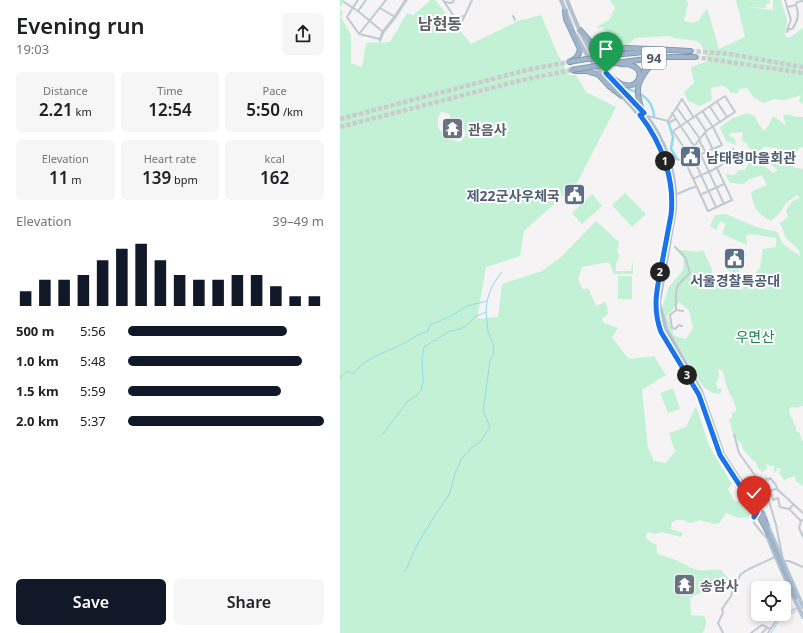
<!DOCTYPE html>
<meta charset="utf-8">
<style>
body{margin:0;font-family:"Noto Sans","Noto Sans KR",sans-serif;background:#f6f6f6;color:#202124;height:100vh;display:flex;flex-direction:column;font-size:15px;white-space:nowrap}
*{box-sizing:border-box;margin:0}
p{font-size:13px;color:#757577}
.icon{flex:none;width:22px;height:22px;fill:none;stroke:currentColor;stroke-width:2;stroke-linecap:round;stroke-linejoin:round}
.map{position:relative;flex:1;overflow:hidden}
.drawer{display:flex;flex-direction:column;background:#fff;width:340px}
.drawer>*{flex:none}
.fabs{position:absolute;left:411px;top:581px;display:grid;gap:8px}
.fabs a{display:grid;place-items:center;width:40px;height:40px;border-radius:6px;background:#fff;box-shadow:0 2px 6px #0003;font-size:20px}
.pin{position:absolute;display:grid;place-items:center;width:34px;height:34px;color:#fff;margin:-41px -17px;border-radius:50% 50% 50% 0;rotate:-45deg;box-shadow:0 0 4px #0007}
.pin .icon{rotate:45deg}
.km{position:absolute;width:20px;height:20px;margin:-10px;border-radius:50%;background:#222;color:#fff;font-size:11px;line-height:20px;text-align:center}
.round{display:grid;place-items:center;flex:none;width:42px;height:42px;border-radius:6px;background:#f6f6f6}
.summary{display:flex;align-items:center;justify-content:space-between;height:68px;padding:0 16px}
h1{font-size:22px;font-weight:600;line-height:30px}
.figures{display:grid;grid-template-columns:repeat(3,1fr);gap:6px;height:68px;padding:4px 16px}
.figures div{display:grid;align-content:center;border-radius:6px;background:#f6f6f6;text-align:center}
.figures b{font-size:17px;font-weight:600}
.figures small{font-size:11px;font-weight:400}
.figures p{font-size:11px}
.chart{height:112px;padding:8px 16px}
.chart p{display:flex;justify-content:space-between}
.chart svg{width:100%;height:72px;margin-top:4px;stroke:#111827;stroke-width:6}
.button{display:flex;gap:8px;margin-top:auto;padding:8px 16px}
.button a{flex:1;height:46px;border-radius:6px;background:#111827;color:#fff;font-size:16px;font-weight:600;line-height:46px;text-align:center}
.button a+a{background:#f6f6f6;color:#202124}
ul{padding:0 16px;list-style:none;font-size:13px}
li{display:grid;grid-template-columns:64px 48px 1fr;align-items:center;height:30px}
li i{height:10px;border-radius:5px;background:#111827}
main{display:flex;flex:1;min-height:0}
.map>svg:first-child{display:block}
</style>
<main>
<section class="drawer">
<div class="summary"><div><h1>Evening run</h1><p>19:03</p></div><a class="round"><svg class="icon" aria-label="share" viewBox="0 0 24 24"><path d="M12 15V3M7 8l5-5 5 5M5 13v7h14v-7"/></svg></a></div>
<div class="figures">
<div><p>Distance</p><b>2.21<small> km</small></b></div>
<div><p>Time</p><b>12:54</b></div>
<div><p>Pace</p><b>5:50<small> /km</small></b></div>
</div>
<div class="figures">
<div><p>Elevation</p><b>11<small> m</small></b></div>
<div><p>Heart rate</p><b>139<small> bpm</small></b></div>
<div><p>kcal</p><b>162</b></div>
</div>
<div class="chart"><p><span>Elevation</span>39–49 m</p>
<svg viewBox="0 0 160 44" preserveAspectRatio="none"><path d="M5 44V35M15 44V28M25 44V28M35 44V25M45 44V16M55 44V9M65 44V6M75 44V16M85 44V25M95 44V28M105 44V28M115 44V25M125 44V25M135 44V32M145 44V38M155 44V38"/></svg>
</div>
<ul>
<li><b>500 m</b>5:56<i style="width:81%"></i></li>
<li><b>1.0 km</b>5:48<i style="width:89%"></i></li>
<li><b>1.5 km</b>5:59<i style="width:78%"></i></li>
<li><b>2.0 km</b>5:37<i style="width:100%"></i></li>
</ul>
<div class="button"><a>Save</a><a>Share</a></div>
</section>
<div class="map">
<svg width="463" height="633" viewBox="0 0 463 633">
<rect width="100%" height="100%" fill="#f5f3f3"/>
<g fill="#c3f1d5" fill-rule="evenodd">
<path d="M0 0H5L0 8 3 12 1 17 11 35V63L22 67 26 43 50 42 67 13 73 15 91 0H95L131 44 178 21 201 15 218 55 229 75H236L246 92 276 107 237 183 184 231 180 256 146 267 137 319 158 317 162 284 202 271 220 258 256 221 279 242 277 253 280 255 276 264V271H291L293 261V274H274L269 262 242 267 238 279 243 290 248 288 256 306 265 302 267 307 268 314 262 319 264 323 278 328 272 337 287 357 290 359 314 356 326 375 302 390 308 448 314 461 326 463 335 451 329 433 346 427 356 406 369 446 392 484 388 489 394 501H405L412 512 408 517 399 518 386 513 379 523 374 524 360 520 350 523C344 520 339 518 332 522L331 529 343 533 341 537 321 532 316 534 308 532 306 535V538L312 543 316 544 317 554C324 556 332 558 338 561 345 564 351 569 359 570 365 572 372 568 381 570L389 579V583C376 589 363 591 350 598L351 615 364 616C368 623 366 627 362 633H0ZM101 112 110 114V123L124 129 126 135 120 142C111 139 105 136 98 128V118Z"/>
<path d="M270 0H346L348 3 344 21 353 23 359 20 367 8 379 49 405 37 396 0H426V1L430 0V4H426V8L405 7 433 10V0H441L447 20 445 36 449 38 463 28V104L459 101 461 95 445 100 434 99 424 103 413 97 407 88 399 89 398 93H391L386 87 380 86 371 88 372 100 360 106 348 101 344 92 354 83 351 67 368 61 361 44 357 41 335 38 329 36 295 38 288 45 278 44 273 46 275 42 262 27 258 29 257 27 269 20 275 8Z"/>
<path d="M407 113 415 116 418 123 424 131 429 125 433 116 446 125 443 116 446 114 457 117H463V147L459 148 455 154H440L437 148 424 147 418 153 408 147 407 143 402 141 403 132 390 133 389 136 395 139 396 145 386 141 380 127 393 118Z"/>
<path d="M434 157 441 162 445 161 456 168 463 169V406L455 408 452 407 449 409C449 415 454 419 454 424L456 427V431L460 433 461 439 463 441V486L456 481 455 476 446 479 445 481 439 473 441 470 439 468H436L437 471 434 472V465L431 466 430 467 428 464H427L426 467 427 468 423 472C418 470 417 465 415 461 410 460 408 453 403 450L402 444 394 437 389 419 392 418V413L396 411C396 402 390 395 387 387 385 382 384 376 383 371L378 369 379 376 376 384 378 389 382 388 380 394 373 393 363 387 329 331 322 309 328 288 343 270 344 259 339 253 340 250 357 252 363 250 372 269 373 283 402 290 420 268 423 249 436 247V238L410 234 406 236 407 245 382 234 386 224 380 221 376 230 370 226 375 215 386 214 416 227 437 232 443 244 460 256 459 250 446 238 440 223 448 217 446 210 453 201 460 198 457 195 446 203 440 213 431 221C416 213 414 208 411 192L427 185 422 175 408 180 404 184 390 183 385 174 395 175 398 170H405L409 163 418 161 433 173 438 170 427 161ZM339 302 349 310 353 328 346 339 334 336 327 316Z"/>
<path d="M285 193 306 214 292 227 272 205Z"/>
<path d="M252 194 262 206 242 224 232 213Z"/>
<path d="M391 248H396L407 254 397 275 385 269 387 264 384 263Z"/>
<rect x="278" y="276" width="14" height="23"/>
<path d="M333 388 340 409 328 413 320 393Z"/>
</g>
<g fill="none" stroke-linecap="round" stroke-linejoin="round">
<g stroke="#90daee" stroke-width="1">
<path d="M0 378 7 371 13 374C26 356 49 352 66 342 74 338 79 333 88 331L90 325 111 316 127 306 147 301C150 290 154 281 162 272"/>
<path d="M43 434 67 402 77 395 81 390 83 383 82 358 84 347 110 331 120 329 126 326 135 317 146 312"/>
<path d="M65 572 77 545 95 515 109 495 116 471 122 458 132 447 140 442 150 427 143 411 150 361 154 353 153 344 148 332 146 312 147 301"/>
<path d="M431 633 439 620 456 611"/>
</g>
<g stroke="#90daee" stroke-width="2.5">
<path d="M288 89C302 93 313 100 314 116"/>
<path d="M329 124 333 137 331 149 337 159"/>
</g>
<g stroke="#caccce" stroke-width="4.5" stroke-dasharray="4.5 2" stroke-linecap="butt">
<path d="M350 51 389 54 463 67"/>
<path d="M355 57 463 73"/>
<path d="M0 119 187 70 228 62"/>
<path d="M0 127 182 80 231 70"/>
</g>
<defs>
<g id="trunk">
<path d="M225 11 226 19 240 49C239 56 236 58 230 62"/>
<path d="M240 30 254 46 263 50H269L286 48 331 50"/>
<path d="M330 50 350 51"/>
<path d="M272 55 304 52"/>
<path d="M275 63 322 57H355"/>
<path d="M235 71H247L259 75 269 86 282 96"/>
<path d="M304 72 306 61"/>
<path d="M266 73C272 77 278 84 285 85 298 89 306 71 293 66 290 64 285 64 280 64"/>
<path d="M302 111C300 104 297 96 298 88 300 77 311 62 321 59"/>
<path d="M417 512 427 530 455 597"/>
<path d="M422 513 427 526"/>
</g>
</defs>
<use href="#trunk" stroke="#7690ad" stroke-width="6"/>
<g stroke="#c1cad2" stroke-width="2">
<path d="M18 0 7 17 19 34 40 39"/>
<path d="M103 0 115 18 124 16"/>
<path d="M445 0 447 7 456 5 457 2 463 1"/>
<path d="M4 2 18 11 43 32"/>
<path d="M105 2 112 3 114 0"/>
<path d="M447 7 451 20 447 30"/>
<path d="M40 8 55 17"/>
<path d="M18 11 26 0"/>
<path d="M173 16 175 20"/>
<path d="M120 30V26L132 0"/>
<path d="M447 32 449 29H452C458 22 459 13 456 5"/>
<path d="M19 34 46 0"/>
<path d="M377 102 387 117"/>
<path d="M370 107 380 122"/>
<path d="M337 108 347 122"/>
<path d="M363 112 373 127"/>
<path d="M332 113 354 146"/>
<path d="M308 116 328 121 342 99 354 118"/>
<path d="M356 116 366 131"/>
<path d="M348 122 360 139"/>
<path d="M328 123 336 119"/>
<path d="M365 133 373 150"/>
<path d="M359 140 366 153"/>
<path d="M353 147 358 156"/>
<path d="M361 155 384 204"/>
<path d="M330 158 345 161 382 145 373 127"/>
<path d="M353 158 376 207"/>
<path d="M373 158 379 155"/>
<path d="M388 159 393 149"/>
<path d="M345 161 348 154 366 131 395 112 385 96 333 131 348 154"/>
<path d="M345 161 368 211 392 200 369 151"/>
<path d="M410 161 412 154"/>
<path d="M353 179C364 173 380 169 388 159L410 161 433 154"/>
<path d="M335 195 351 188 356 187"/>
<path d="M360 195 384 184"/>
<path d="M335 247 345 257 350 273C333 288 336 288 336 310L330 315 332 328 335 329 339 325 342 326"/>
<path d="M336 310 343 311"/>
<path d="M394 434 399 453 426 491 436 525 442 555"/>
<path d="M426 478 428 480 430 478 436 485 437 489"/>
<path d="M426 491 437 489 463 513"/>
<path d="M431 491 433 500 438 498 440 507 449 509 453 505"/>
<path d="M449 509 461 521"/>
<path d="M417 513 414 517V523L428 540"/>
<path d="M463 520 461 521 459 528 463 537"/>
<path d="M444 561H449L463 567"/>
<path d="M383 633 378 623 383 613 382 609 391 596 393 589 401 574 409 569 435 557"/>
<path d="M411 633 422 625 430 629"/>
<path d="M422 633 427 628"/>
<path d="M428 633 437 619 458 607"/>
</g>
<path stroke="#c1cad2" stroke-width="3" d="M40 40 43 32 55 17 66 0"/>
<g stroke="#b3c2d1" stroke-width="4">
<path d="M221 0 232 27"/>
<path d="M227 0C237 26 249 54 268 75"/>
<path d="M236 35 248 57 268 82"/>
<path d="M274 81C284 91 294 102 303 112 327 140 337 175 335 210L319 303 326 329 361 391 383 454 424 516"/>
<path d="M280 94C314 128 334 162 331 212 330 229 325 247 322 263 317 288 312 307 321 332L359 395 380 455 418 514"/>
<path d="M427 524 463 607"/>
<path d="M429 541 452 594 463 617"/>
</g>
<use href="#trunk" stroke="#9fb4c9" stroke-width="4.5"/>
<defs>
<g id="trunk-bridge">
<path d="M228 62 272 55"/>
<path d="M231 70 275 63"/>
</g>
</defs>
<use href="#trunk-bridge" stroke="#7690ad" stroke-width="6" stroke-linecap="butt"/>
<use href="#trunk-bridge" stroke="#9fb4c9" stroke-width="4.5"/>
</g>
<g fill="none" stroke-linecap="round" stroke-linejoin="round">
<defs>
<path id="route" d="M266 73 304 113 300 115C322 143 335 180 331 215 328 231 325 247 322 263 317 288 312 307 321 332L359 395 380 455 417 512 414 517"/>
</defs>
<use href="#route" stroke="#fff" stroke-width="8"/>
<use href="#route" stroke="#1a73e8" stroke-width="5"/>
</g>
<defs>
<symbol id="temple-square" viewBox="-11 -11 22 22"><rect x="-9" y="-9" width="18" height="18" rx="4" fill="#6b7280" stroke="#fff"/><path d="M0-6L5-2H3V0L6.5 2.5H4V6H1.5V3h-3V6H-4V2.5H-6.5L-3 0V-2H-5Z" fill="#fff"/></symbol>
<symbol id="civic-square" viewBox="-11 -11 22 22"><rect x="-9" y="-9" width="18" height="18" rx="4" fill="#5c6f8a" stroke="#fff"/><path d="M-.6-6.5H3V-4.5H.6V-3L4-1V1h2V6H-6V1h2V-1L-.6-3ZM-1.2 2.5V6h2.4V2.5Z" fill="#fff"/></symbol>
</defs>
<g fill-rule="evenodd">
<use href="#temple-square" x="100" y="116" width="25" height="25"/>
<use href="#civic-square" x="338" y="144" width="25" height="25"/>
<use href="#civic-square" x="222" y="182" width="25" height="25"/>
<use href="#civic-square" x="382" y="246" width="25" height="25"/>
<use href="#temple-square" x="332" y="572" width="25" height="25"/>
</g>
<g text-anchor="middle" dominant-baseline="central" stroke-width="4" stroke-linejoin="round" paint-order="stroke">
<rect fill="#fff" stroke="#808990" stroke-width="1" x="302" y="47" width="24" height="22" rx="3"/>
<g font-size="13" font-weight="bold" fill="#4a5661">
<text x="314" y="58">94</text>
</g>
<g font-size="14" font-weight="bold" fill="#5b616d" stroke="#fff" text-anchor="start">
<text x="128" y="129">관음사</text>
<text x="360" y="585">송암사</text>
</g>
<g font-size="14" font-weight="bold" fill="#4e5e75" stroke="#fff" text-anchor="start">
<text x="366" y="157">남태령마을회관</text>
<text x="220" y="195" text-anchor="end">제22군사우체국</text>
<text x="395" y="280" text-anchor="middle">서울경찰특공대</text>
</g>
<g font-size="14" fill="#17864f" stroke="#fff">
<text x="415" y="336">우면산</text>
</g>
<g font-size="16" font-weight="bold" fill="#5f6368" stroke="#fff">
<text x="100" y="24">남현동</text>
</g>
</g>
</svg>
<div class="fabs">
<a><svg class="icon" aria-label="locate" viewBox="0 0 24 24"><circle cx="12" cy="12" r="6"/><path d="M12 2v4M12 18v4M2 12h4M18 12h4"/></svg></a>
</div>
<div class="pin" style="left:266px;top:73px;background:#1e9e55"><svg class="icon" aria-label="arrive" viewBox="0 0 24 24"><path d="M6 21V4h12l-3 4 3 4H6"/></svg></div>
<div class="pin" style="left:414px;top:517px;background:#d93025"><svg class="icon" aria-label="check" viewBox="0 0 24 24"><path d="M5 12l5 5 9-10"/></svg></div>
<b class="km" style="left:325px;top:161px">1</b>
<b class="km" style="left:320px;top:272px">2</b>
<b class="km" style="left:347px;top:375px">3</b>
</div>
</main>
